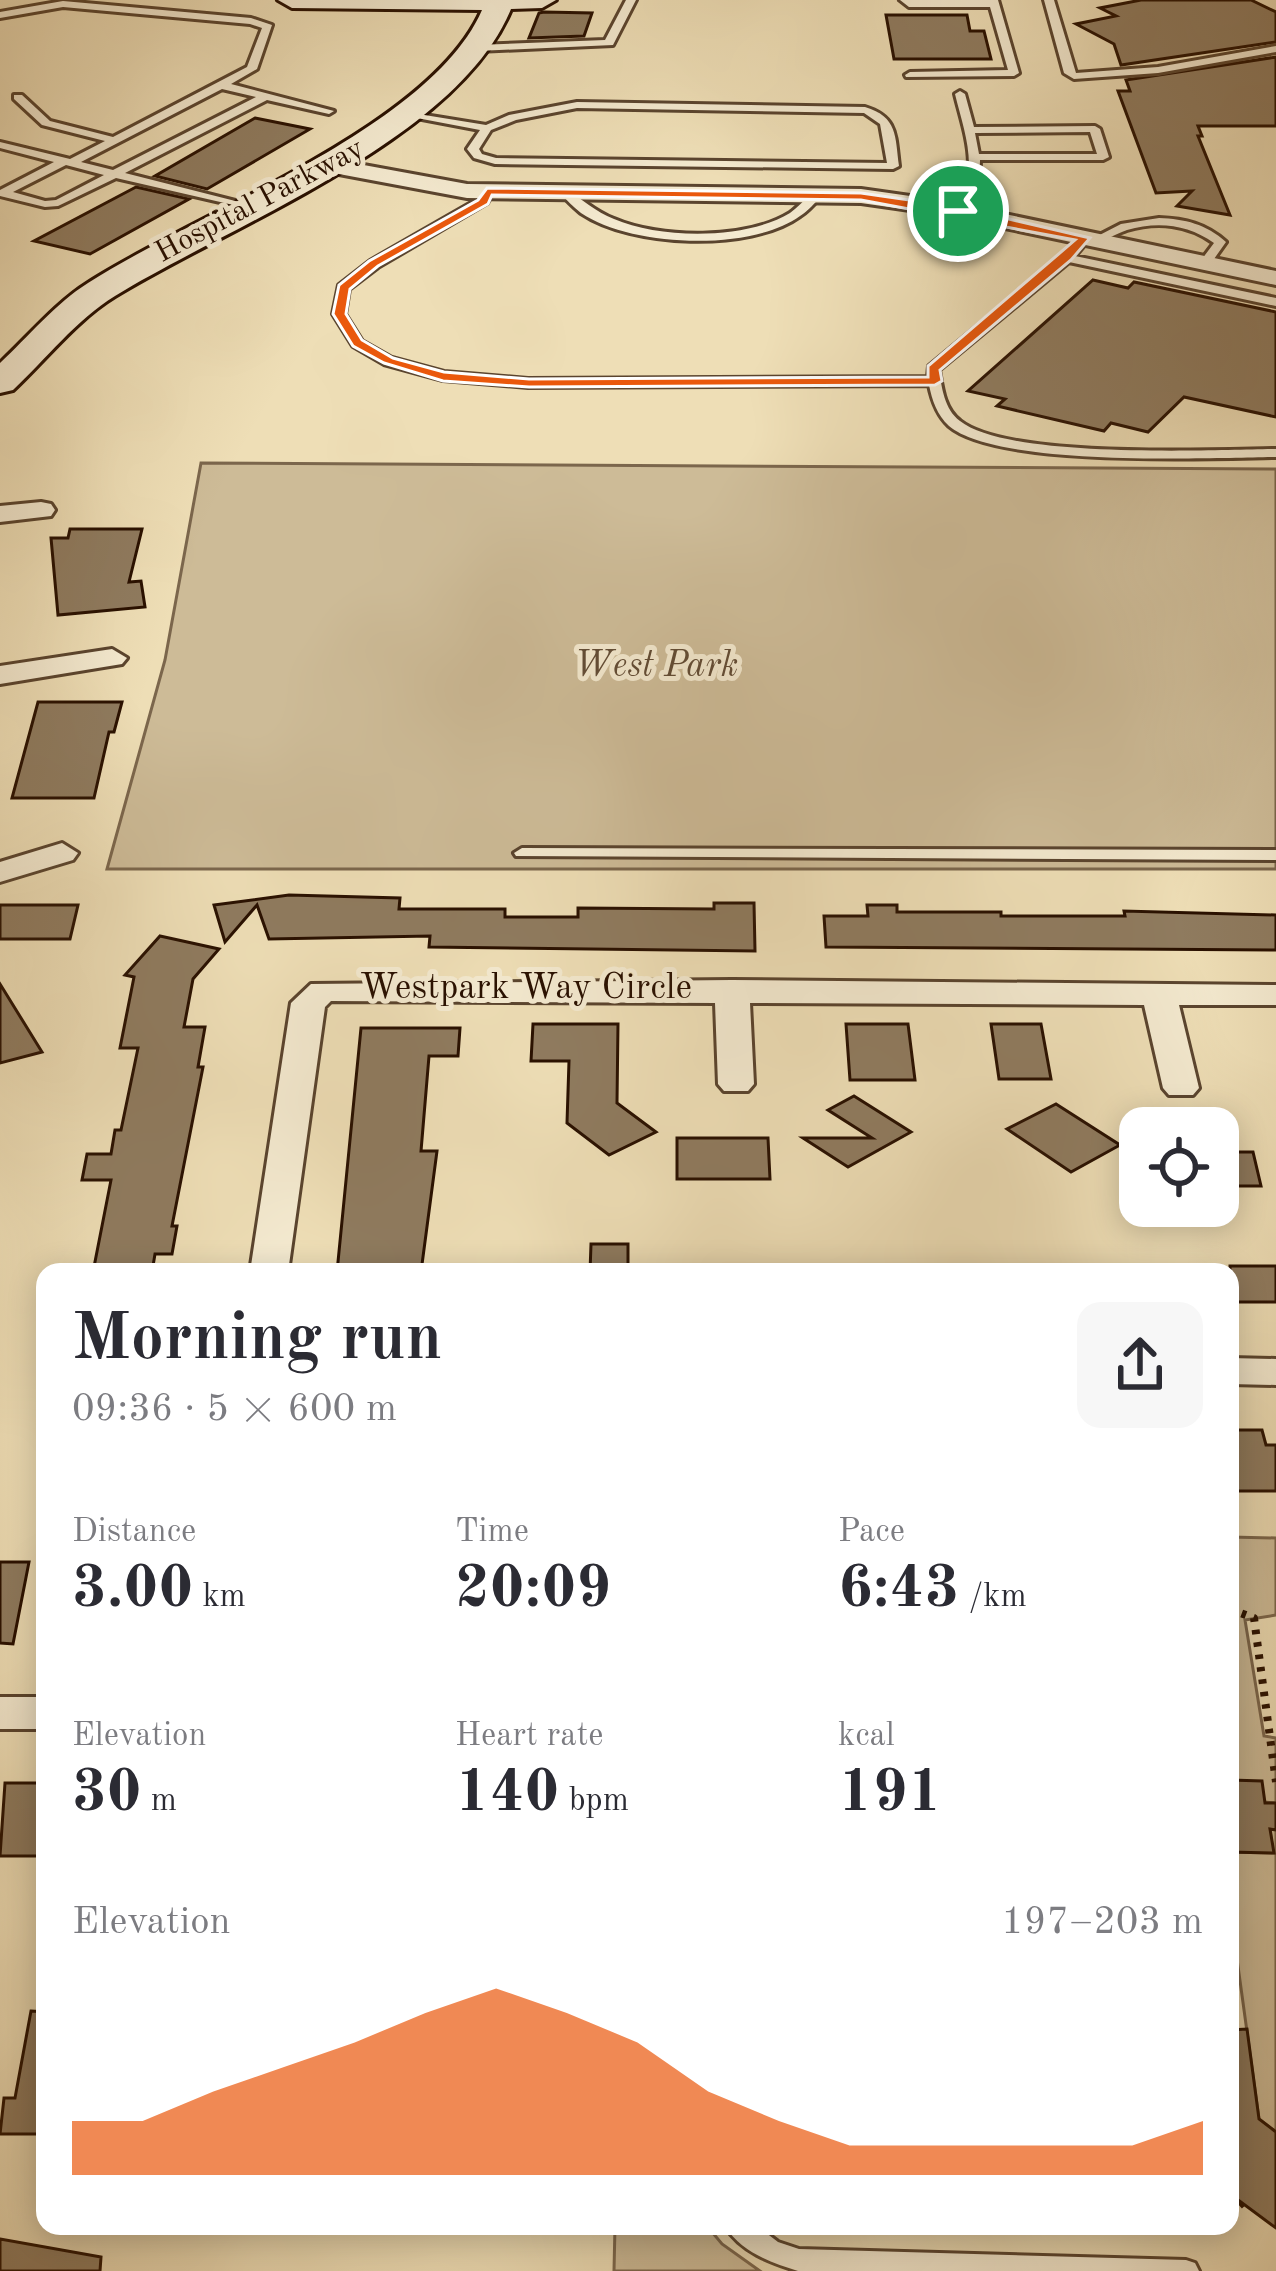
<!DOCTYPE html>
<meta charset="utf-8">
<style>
body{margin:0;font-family:"Old Standard TT",serif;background:#f7f7f7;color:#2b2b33;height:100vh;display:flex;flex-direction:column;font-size:45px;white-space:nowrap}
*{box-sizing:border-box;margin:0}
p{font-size:39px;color:#7c7c81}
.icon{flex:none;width:66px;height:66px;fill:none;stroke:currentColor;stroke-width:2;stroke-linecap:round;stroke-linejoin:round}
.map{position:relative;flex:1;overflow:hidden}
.panel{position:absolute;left:36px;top:1263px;width:1203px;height:972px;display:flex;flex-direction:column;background:#fff;border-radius:24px;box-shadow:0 6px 30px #0003}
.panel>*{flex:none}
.tools{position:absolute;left:1119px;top:1107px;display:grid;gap:24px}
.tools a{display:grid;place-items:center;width:120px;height:120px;border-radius:24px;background:#fff;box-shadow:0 6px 30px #0003;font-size:60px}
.pin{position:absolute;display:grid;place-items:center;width:102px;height:102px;color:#fff;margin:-51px;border:6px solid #fff;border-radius:50%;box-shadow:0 3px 12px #0007}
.round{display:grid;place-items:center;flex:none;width:126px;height:126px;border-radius:24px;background:#f7f7f7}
.headline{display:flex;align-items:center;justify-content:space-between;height:204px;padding:0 36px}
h1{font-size:66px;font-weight:700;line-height:90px}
.metrics{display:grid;grid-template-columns:repeat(3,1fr);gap:18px;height:204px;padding:12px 36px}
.metrics div{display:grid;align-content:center}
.metrics b{font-size:60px;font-weight:700}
.metrics small{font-size:33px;font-weight:400}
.metrics p{font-size:33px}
.chart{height:336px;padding:24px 36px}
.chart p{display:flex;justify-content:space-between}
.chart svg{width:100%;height:216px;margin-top:12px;fill:#ea580c;opacity:.7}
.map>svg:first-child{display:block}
</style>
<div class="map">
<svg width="1276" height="2271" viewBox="0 0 1276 2271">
<rect width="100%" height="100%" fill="#eedeb6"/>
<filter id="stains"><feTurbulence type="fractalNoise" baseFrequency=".00167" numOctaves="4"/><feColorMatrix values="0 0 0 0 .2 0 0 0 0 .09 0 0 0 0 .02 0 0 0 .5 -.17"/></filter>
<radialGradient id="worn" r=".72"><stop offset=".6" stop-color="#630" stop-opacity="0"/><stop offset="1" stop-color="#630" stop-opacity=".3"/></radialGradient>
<g fill="#cdbb97" stroke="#7b664c" stroke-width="3">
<path d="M201 463 1276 469V869H107L165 660Z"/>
<path d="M1230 1537 1276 1538V1615L1245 1620 1264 1736 1276 1738V1803L1264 1802 1230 1780Z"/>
<path d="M1270 1829 1276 1830V2132L1259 2119 1230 1908V1852L1273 1853Z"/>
<path d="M615 2226H707L722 2244 760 2271H614Z"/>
</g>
<g fill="#8f7b5f" stroke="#291000" stroke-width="3">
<path d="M1141 0H1251L1276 12V42L1121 65 1114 44 1076 24 1116 16 1100 8Z"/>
<path d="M539 13 544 12 592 13 584 36 529 38Z"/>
<path d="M886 15H967L970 31H984L991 59H894Z"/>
<path d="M1276 57V126H1198L1202 136H1198L1230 215 1177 206 1192 191 1156 193 1118 91H1130L1126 80Z"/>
<path d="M255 118 310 129 207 189 155 176Z"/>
<path d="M136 187 189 199 90 254 34 241Z"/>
<path d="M1093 280 1128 288 1134 282 1276 312V417L1184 397 1148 432 1111 423 1104 431 997 406 1005 399 968 391Z"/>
<path d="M70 529H142L129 582 141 581 145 607 58 615 51 538H68Z"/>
<path d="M38 702H122L114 732H109L94 798H12Z"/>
<path d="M289 895 400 898 399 909H505V917H578V908L714 909V903H754L755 951 429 947 430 936 269 939 257 905 225 942 214 905Z"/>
<path d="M0 905H78L70 939H0Z"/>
<path d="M867 905H897V912H1001V916H1125L1124 911 1276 915V950L826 947 824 916H868Z"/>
<path d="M160 936 219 949 193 979 184 1027H205L198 1067H203L172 1226H177L172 1254H155L152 1272H93L111 1180H82L87 1154H111L115 1130H121L138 1048H120L134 977 125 975Z"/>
<path d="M0 984 42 1052 0 1063Z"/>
<path d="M533 1024H618L617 1103 656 1132 609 1155 567 1123 569 1061H531Z"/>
<path d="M846 1024H908L915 1080H850Z"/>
<path d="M991 1024H1041L1051 1079H999Z"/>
<path d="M361 1028H460L458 1056H429L421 1151H437L421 1272H337Z"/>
<path d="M854 1096 911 1132 848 1167 803 1138H872L828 1110Z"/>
<path d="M1056 1104 1120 1145 1071 1172 1007 1129Z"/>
<path d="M677 1138H768L770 1179H677Z"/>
<path d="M1218 1152H1253L1261 1186H1218Z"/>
<path d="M591 1244H628V1272H590Z"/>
<rect x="1230" y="1266" width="46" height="36"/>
<path d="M1230 1430H1262L1266 1445H1276V1491H1230Z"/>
<path d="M0 1562H29L13 1644 0 1643Z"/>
<path d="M1230 1780 1262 1781 1265 1803H1276V1830L1270 1829 1274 1853 1230 1852Z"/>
<path d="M5 1783H45V1856H0Z"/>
<path d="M31 2011 45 2012V2134H0L4 2098H15Z"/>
<path d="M1247 2029 1259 2119 1276 2132V2228L1230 2194V2030Z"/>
<path d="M0 2239 101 2257 100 2271H0Z"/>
</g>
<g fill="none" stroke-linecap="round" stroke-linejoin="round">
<defs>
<g id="lane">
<path d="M626 0H636L613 45 477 51 472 48 477 45 605 40Z"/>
<path d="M900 0H998L1019 73 1014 76 906 77 905 75 910 72 1008 70 990 7H909Z"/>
<path d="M1044 0H1054L1076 73 1158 67 1276 46V52L1158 73 1074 79 1064 73Z"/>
<path d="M63 1 251 18 272 25 257 69 231 84 334 111 329 114 267 100 125 173 255 206V210L116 178 58 206 45 207 0 196V190L54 162 0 148V142L70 159 105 141 42 125 14 99V95H22L50 121 113 137 247 67 262 28 250 24 63 7 0 18V12ZM222 89 256 97 113 170 81 162ZM66 165 104 175 56 200 45 201 13 192Z"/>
<path d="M960 91 965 94 974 127 1095 126 1100 129 1109 157 1103 160H980L979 186 962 213H954L952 211C982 175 965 135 955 94ZM1090 132 1097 154H979L975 133Z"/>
<path d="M577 102 865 107C898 117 895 136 899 166L893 169 495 164 474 158 467 149 480 130 401 115 406 112 486 125 509 115ZM577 108 864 113 880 124 887 163 496 158 482 154 479 149 491 130 516 120Z"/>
<path d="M487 189 493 192 487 203 378 267 349 289 345 314 362 341 392 358 444 372 528 379 928 377 929 366 1063 255 1084 234 1090 238 1075 256 1276 298V306L1069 262 939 370C942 388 944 409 960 421 1008 459 1210 450 1276 449V457C1209 458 997 467 949 426 937 415 932 400 929 385L528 387 443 380 384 364 353 346 333 314 339 285 370 261 478 199 483 190Z"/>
<path d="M566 190C583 199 595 212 614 219 660 239 746 240 790 213 797 208 804 200 811 194L821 196C815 203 808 211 800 216 750 252 631 247 581 213 573 207 567 200 560 193Z"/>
<path d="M1159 218C1185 219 1206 224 1226 242L1209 266 1205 267 1199 263 1214 243C1188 224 1157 221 1127 230 1112 235 1103 244 1090 240L1121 224Z"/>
<path d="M522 848 1276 850V860L516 856 514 853Z"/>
<path d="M725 2226H757L778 2242 799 2249 1186 2260 1195 2263 1199 2271H798C770 2262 741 2252 725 2226Z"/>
</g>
<g id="street">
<path d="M331 159 467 184 861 189 938 200 1276 271V285L938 214 861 203 467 198 323 171 320 166Z"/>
<path d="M41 502 51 504 55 510 51 516 0 522V506Z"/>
<path d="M112 649 127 658 122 664 0 684V666Z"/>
<path d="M62 843 78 853 73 860 0 882V862Z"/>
<path d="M732 980 1276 985V1005H1179L1199 1088 1193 1095H1169L1163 1088 1144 1005 750 1003 754 1084 748 1091H724L718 1084 715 1003 331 1001 325 1007 288 1272H250L291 1003 311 984Z"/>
<path d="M1230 1358 1276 1359V1385L1230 1384Z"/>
<rect x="0" y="1697" width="45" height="32"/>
</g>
<path id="secondary" d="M278 0H556L542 8 511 9C457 140 232 224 115 296 77 319 45 360 13 390L0 393V363C28 337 56 303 88 283 196 213 431 128 482 10L292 8Z"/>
</defs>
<use href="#lane" stroke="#5a442e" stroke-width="6"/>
<use href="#street" stroke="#5a442e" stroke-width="6"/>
<use href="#secondary" stroke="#291000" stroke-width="6"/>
<g stroke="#291000" stroke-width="8" stroke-dasharray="4.5 8" stroke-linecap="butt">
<path d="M1230 1609 1254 1618 1276 1782"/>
<path d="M1230 2214 1242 2203"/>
</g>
<use href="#lane" fill="#f4ead0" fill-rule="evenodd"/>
<use href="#street" fill="#f4ead0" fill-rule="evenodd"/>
<use href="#secondary" fill="#f4ead0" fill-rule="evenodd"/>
</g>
<path fill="#ea580c" stroke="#fff" stroke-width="3" fill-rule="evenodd" d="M487 188 861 193 958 207 1090 238 1071 260 940 370 942 381 935 385 529 387 443 381 384 363 353 346 333 314 339 285 369 261 478 200ZM492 195 861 200 1075 240 928 366V377L529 379 444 372 393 358 362 340 346 314 350 289 378 266 488 204Z"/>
<g text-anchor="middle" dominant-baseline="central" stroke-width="10" stroke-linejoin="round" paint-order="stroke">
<g font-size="30" fill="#291000" stroke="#f4ead0">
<text transform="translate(260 201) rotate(-28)">Hospital Parkway</text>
</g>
<g font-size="36" font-style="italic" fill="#624c35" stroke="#f4ead0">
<text x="656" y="667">West Park</text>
</g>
<g font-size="36" fill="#291000" stroke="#f4ead0">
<text x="526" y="989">Westpark Way Circle</text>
</g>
</g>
<rect width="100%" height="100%" filter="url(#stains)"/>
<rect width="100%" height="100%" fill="url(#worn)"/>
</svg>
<div class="tools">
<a><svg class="icon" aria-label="locate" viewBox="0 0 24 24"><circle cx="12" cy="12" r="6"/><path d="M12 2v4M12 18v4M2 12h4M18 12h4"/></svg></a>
</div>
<div class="pin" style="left:958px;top:211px;background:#1e9e55"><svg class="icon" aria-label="arrive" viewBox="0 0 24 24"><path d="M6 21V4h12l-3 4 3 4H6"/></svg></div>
<section class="panel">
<div class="headline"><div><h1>Morning run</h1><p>09:36 · 5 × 600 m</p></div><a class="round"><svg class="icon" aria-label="share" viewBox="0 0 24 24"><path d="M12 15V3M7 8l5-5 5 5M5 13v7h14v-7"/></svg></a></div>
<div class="metrics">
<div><p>Distance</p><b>3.00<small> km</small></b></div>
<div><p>Time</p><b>20:09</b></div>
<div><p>Pace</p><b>6:43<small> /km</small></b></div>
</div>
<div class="metrics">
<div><p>Elevation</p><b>30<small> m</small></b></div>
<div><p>Heart rate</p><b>140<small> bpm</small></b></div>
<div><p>kcal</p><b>191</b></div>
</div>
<div class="chart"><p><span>Elevation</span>197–203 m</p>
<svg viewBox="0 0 160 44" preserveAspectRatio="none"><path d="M0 44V33L10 33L20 27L30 22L40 17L50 11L60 6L70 11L80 17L90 27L100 33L110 38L120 38L130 38L140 38L150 38L160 33V44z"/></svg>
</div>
</section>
</div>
